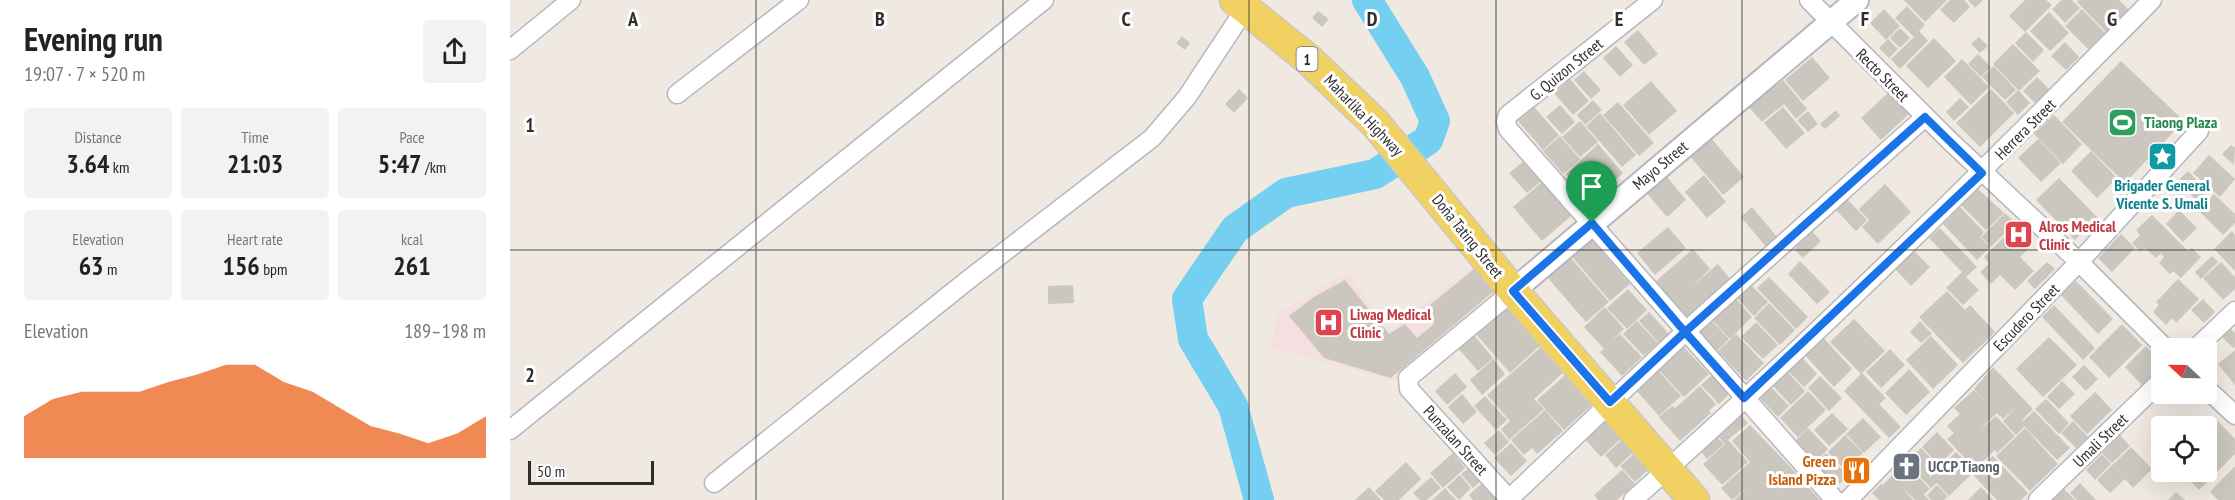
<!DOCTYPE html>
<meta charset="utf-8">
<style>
body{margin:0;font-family:"PT Sans Narrow",sans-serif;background:#f2f2f2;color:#222;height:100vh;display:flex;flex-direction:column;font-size:22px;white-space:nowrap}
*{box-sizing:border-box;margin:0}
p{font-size:20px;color:#767676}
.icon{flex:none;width:33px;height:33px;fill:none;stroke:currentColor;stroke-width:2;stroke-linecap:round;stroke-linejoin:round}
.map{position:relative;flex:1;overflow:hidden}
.details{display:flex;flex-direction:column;background:#fff;width:510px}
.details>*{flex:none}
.needle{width:39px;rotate:292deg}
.controls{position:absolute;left:1641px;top:338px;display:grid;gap:12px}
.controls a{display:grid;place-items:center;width:66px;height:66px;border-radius:6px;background:#fff;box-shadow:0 6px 24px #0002;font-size:30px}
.scale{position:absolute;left:18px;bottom:15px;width:126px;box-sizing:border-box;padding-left:6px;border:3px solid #2e2e2e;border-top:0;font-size:16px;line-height:21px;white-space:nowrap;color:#2e2e2e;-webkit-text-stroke:4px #fff;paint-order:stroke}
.pin{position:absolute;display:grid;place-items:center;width:51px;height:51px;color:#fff;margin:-62px -26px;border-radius:50% 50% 50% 0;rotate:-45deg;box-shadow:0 0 6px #0007}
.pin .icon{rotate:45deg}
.round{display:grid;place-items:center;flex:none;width:63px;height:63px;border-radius:6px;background:#f2f2f2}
.headline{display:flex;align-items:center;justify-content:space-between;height:102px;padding:0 24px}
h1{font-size:33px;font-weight:600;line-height:45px}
.metrics{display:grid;grid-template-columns:repeat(3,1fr);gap:9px;height:102px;padding:6px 24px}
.metrics div{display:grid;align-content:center;border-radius:6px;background:#f2f2f2;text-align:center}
.metrics b{font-size:26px;font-weight:600}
.metrics small{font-size:16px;font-weight:400}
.metrics p{font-size:16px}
.chart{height:168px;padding:12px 24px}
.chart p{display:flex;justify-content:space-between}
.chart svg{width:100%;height:108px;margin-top:6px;fill:#ea580c;opacity:.7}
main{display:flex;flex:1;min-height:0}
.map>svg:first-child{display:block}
</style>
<main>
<section class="details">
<div class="headline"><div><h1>Evening run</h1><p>19:07 · 7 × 520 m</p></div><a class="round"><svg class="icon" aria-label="share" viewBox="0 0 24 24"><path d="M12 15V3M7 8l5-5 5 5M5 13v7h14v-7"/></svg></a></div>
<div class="metrics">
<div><p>Distance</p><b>3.64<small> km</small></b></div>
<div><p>Time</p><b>21:03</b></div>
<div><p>Pace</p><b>5:47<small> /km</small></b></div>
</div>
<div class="metrics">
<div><p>Elevation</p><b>63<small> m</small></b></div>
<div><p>Heart rate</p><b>156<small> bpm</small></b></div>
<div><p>kcal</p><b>261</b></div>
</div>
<div class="chart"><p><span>Elevation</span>189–198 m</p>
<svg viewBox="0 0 160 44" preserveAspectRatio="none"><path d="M0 44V27L10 20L20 17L30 17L40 17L50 13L60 10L70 6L80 6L90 13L100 17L110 24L120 31L130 34L140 38L150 34L160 27V44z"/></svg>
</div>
</section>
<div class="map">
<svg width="1725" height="500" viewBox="0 0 1725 500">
<rect width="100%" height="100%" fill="#efe9e1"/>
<path fill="#f5dfe0" d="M964 266 987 291 883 380 762 348 766 315 837 272 880 331Z"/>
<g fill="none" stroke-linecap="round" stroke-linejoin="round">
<path stroke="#75cff0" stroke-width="30" d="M749 500 723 406 683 339 677 299 725 229 776 193 865 174 918 140 925 121 905 77 857 0"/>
</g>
<g fill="#cbc7bf">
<path d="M1394 0H1437L1415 22Z"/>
<path d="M1440 0H1454L1460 7 1444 23 1430 10Z"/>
<path d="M1458 0H1473L1465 8Z"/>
<path d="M1515 0H1536L1542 5 1515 32 1499 16Z"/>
<path d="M1552 0H1562L1570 8 1555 23 1542 9Z"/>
<path d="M1569 0H1609L1619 10 1596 32 1567 2Z"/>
<path d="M1397 6 1415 25 1409 31 1418 41 1390 69 1381 59 1404 37 1385 18Z"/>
<path d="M1374 9 1390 26 1376 40 1360 23Z"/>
<path d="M1572 9 1595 33 1578 49 1555 26Z"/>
<path d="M808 11 819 19 812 27 802 18Z"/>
<path d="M1539 12 1559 33 1540 51 1520 31Z"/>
<path d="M1390 28 1400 38 1390 48 1380 38Z"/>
<path d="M1128 30 1148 54 1134 65 1114 42Z"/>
<path d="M1516 32 1534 50 1523 62 1505 43Z"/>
<path d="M672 36 680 43 675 50 666 43Z"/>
<path d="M1469 37 1478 46 1470 53 1461 44Z"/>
<path d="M1424 38 1446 61 1418 88 1396 66Z"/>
<path d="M1378 39 1388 49 1379 58 1369 48Z"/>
<path d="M1555 42 1569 57 1556 70 1541 56Z"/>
<path d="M1503 44 1530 71 1509 91 1483 64Z"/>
<path d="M1106 46 1123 65 1110 77 1093 58Z"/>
<path d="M1468 54 1481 67 1471 77 1458 64Z"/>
<path d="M1302 57 1320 78 1293 101 1275 80Z"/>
<path d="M1452 59 1479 87 1461 105 1434 77Z"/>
<path d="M1611 61 1674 121 1615 183 1552 122Z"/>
<path d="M1484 66 1506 90 1495 100 1472 77Z"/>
<path d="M1074 71 1091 90 1081 99 1064 80Z"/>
<path d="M1527 77 1539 89 1525 103 1513 91Z"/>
<path d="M1060 79 1079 101 1063 115 1044 93Z"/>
<path d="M1273 80 1297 109 1286 119 1274 104 1252 122 1238 106 1259 88 1261 90Z"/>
<path d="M1141 81 1167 111 1139 135 1113 105Z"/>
<path d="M729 89 738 98 724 113 715 104Z"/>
<path d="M1481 89 1504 113 1470 147 1446 123Z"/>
<path d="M1508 90 1520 103 1508 115 1496 102Z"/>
<path d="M1379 92 1399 114 1371 140 1351 118Z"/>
<path d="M1450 98 1459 107 1444 121 1436 112Z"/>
<path d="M1083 100 1092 110 1075 125 1067 115Z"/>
<path d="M1108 102 1144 143 1129 156 1093 115Z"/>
<path d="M1050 105 1065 122 1052 134 1036 117Z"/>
<path d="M1024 107 1049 135 1033 150 1008 121Z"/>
<path d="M1273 107 1295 133 1276 149 1254 123Z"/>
<path d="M1326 110 1330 116 1315 129 1310 124Z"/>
<path d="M1298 111 1308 124 1298 132 1287 120Z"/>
<path d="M1090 113 1126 155 1112 167 1076 126Z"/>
<path d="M1544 115 1572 144 1553 164 1524 134Z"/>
<path d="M1070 121 1088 142 1070 157 1052 137Z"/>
<path d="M1050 136 1070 159 1053 174 1033 151Z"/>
<path d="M1200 137 1234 177 1213 195 1179 155Z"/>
<path d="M1528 139 1551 163 1531 182 1508 158Z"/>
<path d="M1088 144 1113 173 1097 188 1095 185 1078 200 1056 174Z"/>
<path d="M1721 145 1725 148 1724 165 1712 154Z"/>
<path d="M1581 151 1607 178 1587 198 1561 171Z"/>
<path d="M1699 155 1725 179 1710 197 1683 173Z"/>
<path d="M1014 161 1031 181 1017 193 999 173Z"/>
<path d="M1678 171 1697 191 1687 201 1668 181Z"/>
<path d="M1154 173 1176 200 1157 217 1134 190Z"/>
<path d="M1194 175 1216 202 1197 218 1175 192Z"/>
<path d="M1549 178 1588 218 1565 240 1526 200Z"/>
<path d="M1032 182 1061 216 1032 241 1003 207Z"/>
<path d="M1375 184 1401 212 1368 244 1352 227 1359 220 1349 209Z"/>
<path d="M1468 189 1494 213 1476 230 1451 205Z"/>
<path d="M1704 194 1725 214V223L1713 235 1688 210Z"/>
<path d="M1336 198 1357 220 1346 231 1325 209Z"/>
<path d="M1242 207 1268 238 1257 248 1231 217Z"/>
<path d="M1450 207 1474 232 1470 237 1480 247 1467 260 1433 224Z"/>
<path d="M1669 210 1687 228 1673 242 1656 224Z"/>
<path d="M1495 213 1505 223 1481 247 1471 237Z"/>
<path d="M1642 215 1678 251 1682 248 1691 257 1671 278 1663 271 1660 274 1649 263 1654 257 1651 253 1646 258 1635 248 1631 252 1622 243 1630 235 1626 230Z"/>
<path d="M1158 227 1176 248 1145 275 1127 253Z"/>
<path d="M1504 227 1522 245 1510 257 1524 271 1505 290 1490 275 1481 284 1470 272 1479 264 1474 257Z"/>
<path d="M1430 228 1467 267 1456 277 1469 290 1453 305 1436 288 1452 272 1419 238Z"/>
<path d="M1302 231 1311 241 1293 258 1284 249Z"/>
<path d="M1722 231 1725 235V271L1704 249Z"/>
<path d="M1611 234 1625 248 1602 272 1588 258Z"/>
<path d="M1078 235 1120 284 1100 301 1058 252Z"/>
<path d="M1183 249 1200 269 1182 286 1208 264 1222 281 1176 320 1145 282Z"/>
<path d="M1404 251 1420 267 1401 286 1385 269Z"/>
<path d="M1702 256 1708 262 1691 279 1685 272Z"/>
<path d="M1060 257 1099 302 1076 322 1037 277Z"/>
<path d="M1290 261 1320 292 1307 304 1278 274Z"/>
<path d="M1537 262 1545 269 1525 289 1517 281Z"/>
<path d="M1711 262 1725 277V289L1713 300 1693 278Z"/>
<path d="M964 269 983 292 881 378 814 358 779 316 804 297 835 280 879 334 895 324 907 338 924 324 913 311Z"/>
<path d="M1259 277 1298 317 1286 329 1247 288Z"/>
<path d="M1668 279 1689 299 1666 323 1662 318 1656 325 1643 312 1649 305 1646 302Z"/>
<path d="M1566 281 1603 319 1588 334 1551 295Z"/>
<path d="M563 285 564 303 538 304V286Z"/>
<path d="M1241 285 1258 302 1244 316 1227 298Z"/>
<path d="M1118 289 1137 310 1117 329 1097 308Z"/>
<path d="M1437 291 1455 310 1460 305 1485 332 1453 363 1409 317Z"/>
<path d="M1225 298 1242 317 1220 339 1202 320Z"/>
<path d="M1693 299 1705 312 1694 323 1681 310Z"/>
<path d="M1002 301 1036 340 1000 373 965 333Z"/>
<path d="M1259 303 1285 330 1270 345 1244 318Z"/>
<path d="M1544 305 1585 348 1573 360 1532 317Z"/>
<path d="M1095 307 1114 329 1099 343 1110 334 1132 357 1112 376 1090 352 1094 349 1074 327Z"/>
<path d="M1139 312 1159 334 1149 343 1129 321Z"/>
<path d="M1344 319 1375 351 1351 374 1320 342Z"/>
<path d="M1201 320 1219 339 1207 351 1188 332Z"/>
<path d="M1127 321 1148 343 1134 356 1113 334Z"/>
<path d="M1410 321 1422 334 1411 343 1400 332Z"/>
<path d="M1246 322 1268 345 1253 359 1231 337Z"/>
<path d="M1612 324 1632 345 1599 378 1579 357Z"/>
<path d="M1720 328 1725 333V347L1723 348 1711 336Z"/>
<path d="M963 334 983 358 968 371 947 347Z"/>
<path d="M1226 334 1254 363 1236 381 1208 351Z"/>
<path d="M1312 336 1342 369 1324 387 1294 354Z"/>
<path d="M1421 336 1448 365 1423 389 1396 360Z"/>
<path d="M1539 337 1567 365 1533 397 1506 369Z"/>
<path d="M1032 346 1055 371 1024 399 1034 409 999 440 991 429 1000 421 977 395Z"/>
<path d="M1173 346 1199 374 1174 397 1148 369Z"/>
<path d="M1636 346 1652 363V368L1633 386 1615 367Z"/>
<path d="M1380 349 1395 365 1371 388 1356 372Z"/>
<path d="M1725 350V385L1708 364Z"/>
<path d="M1291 356 1307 374 1294 387 1277 370Z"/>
<path d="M983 359 995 374 972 395 960 380Z"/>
<path d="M1574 365 1588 379 1576 391 1562 377Z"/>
<path d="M1483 367 1523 409 1512 420 1513 421 1524 411 1560 448 1547 460 1511 423 1514 427 1506 435 1493 421 1506 407 1493 419 1487 413 1467 432 1486 416 1505 436 1487 453 1485 450 1465 469 1437 439 1444 433 1437 426 1450 414 1444 408 1464 390 1475 401 1464 389Z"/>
<path d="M1274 368 1295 391 1281 405 1259 382Z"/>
<path d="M1062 369 1083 404 1054 430 1027 400Z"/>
<path d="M1147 369 1171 396 1149 416 1125 389Z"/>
<path d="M1399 369 1420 392 1396 415 1375 393Z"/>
<path d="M945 373 957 387 937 405 925 391Z"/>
<path d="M1352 373 1376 398 1369 404 1391 427 1379 438 1334 391Z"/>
<path d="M1202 375 1219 394 1209 404 1191 385Z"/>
<path d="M1310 376 1332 398 1319 411 1298 388Z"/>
<path d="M1552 381 1565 394 1549 409 1537 397Z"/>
<path d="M1258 384 1279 406 1268 417 1247 395Z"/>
<path d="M1190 386 1206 404 1199 411 1201 413 1170 441 1149 417 1162 406 1165 408Z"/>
<path d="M1298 391 1316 410 1288 437 1270 418Z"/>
<path d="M1585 392 1602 410 1577 434 1560 416Z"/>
<path d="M952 394 967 412 953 424 938 407Z"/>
<path d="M975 396 997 420 986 430 964 406Z"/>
<path d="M1536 399 1559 423 1549 434 1525 409Z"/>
<path d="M1035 410 1053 431 1027 454 1022 448 1014 455 1001 440Z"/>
<path d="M1228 412 1238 423 1218 440 1238 462 1212 485 1193 464 1215 444 1205 433Z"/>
<path d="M1322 413 1338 429 1319 446 1304 430Z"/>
<path d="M1098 416 1115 435 1091 457 1074 438Z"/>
<path d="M1353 418 1371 437 1354 453 1336 434Z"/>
<path d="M1563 421 1578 437 1566 448 1551 433Z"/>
<path d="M1708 421 1725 439V454L1689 490 1671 471H1696V432Z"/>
<path d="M1240 425 1286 473 1267 493 1287 475 1310 500H1224L1238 486 1222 500 1211 488 1240 462 1222 441Z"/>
<path d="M1298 428 1318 449 1305 462 1285 441Z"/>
<path d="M1515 428 1548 464 1520 491 1486 456Z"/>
<path d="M989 430 999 442 985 455 974 443Z"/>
<path d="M1427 432 1444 450 1429 465 1412 447Z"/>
<path d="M1205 435 1214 444 1197 459 1189 449Z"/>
<path d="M1335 435 1353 453 1335 470 1318 452Z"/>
<path d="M1610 435 1620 446 1602 463 1592 453Z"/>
<path d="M1114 438 1125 451 1106 468 1095 455Z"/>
<path d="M1001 443 1017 461 1001 476 984 458Z"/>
<path d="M1621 447 1642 469 1623 488 1615 479 1600 493 1587 480Z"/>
<path d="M1411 448 1428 466 1419 476 1420 477 1446 452 1465 471 1439 496 1427 483 1421 488 1396 462Z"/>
<path d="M943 453 955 468 933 488 920 473Z"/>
<path d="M1316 453 1338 476 1327 486 1305 463Z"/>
<path d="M1124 454 1138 470 1125 482 1110 466Z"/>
<path d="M1592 454 1601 464 1585 480 1576 470Z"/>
<path d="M1483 456 1518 493 1511 500H1487L1463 475Z"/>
<path d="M896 462 911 479 889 500H874L865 491Z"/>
<path d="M1395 462 1420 489 1414 494 1419 500H1405L1392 487 1403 500H1369L1362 493 1371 484 1373 485Z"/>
<path d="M1725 466V500H1708L1700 492Z"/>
<path d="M959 468 971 481 963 488 951 474Z"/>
<path d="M1112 470 1125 484 1107 500H1088L1084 495Z"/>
<path d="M950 475 961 488 949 500 937 487Z"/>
<path d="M921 477 931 488 917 500H910L903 493Z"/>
<path d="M972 483 987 500H963L959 495Z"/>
<path d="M1570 483 1586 500H1567L1560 493Z"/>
<path d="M1427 485 1438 496 1434 500H1421L1417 495Z"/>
<path d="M859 487 871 500H845Z"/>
<path d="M1471 487 1483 500H1458Z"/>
<path d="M935 488 946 500H922Z"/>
<path d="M1554 489 1565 500H1543Z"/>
<path d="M1666 492 1675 500H1658Z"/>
</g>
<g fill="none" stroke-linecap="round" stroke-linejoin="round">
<defs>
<g id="minor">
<path d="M1143 0 998 115 996 122 998 129 1325 500"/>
<path d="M1299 0 1440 141 1569 262 1655 348"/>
<path d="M0 50 61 0"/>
<path d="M167 94 289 0"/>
<path d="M1686 348 1725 311"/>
<path d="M1696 388 1725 415"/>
<path d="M0 430 534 0"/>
<path d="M204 483 458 280 642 138 677 97 735 9"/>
<path d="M999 499 1175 332 1415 117"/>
<path d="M1000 500 899 389 898 378 1003 291"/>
<path d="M1123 500C1303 341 1473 171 1642 0"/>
<path d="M1338 500 1569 262 1689 131"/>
<path d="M1528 500 1652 380"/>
</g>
<path id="tertiary" d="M1003 291 1347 0"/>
<path id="primary" d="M725 0 799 60 865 123 1003 291 1184 500"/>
</defs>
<use href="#minor" stroke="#b4b7c1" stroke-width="21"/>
<use href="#tertiary" stroke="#b4b7c1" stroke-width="26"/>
<use href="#primary" stroke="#c9c9c9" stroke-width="33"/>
<use href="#minor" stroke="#fff" stroke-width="18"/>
<use href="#tertiary" stroke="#fff" stroke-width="22"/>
<use href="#primary" stroke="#f2d163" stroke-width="30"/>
</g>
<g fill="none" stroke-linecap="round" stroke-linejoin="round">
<defs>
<path id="route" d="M1082 223 1003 291 1100 402 1175 332 1234 398 1472 173 1415 117 1175 332 1082 223"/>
</defs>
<use href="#route" stroke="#fff" stroke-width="12"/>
<use href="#route" stroke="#1a73e8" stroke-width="8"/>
</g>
<path fill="none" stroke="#2e2e2e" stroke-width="1.5" stroke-opacity="0.55" d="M246 0V500M493 0V500M739 0V500M986 0V500M1232 0V500M1479 0V500M0 250H1725"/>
<defs>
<symbol id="stadium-square" viewBox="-11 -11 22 22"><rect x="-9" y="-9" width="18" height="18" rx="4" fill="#2e9e5b" stroke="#fff"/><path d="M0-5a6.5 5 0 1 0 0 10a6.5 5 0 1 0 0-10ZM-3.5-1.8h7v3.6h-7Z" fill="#fff"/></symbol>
<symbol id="sight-square" viewBox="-11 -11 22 22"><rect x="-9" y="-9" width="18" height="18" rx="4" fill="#0f9aa8" stroke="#fff"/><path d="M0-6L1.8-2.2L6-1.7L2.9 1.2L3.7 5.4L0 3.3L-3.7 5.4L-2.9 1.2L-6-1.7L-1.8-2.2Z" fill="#fff"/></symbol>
<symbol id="hospital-square" viewBox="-11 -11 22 22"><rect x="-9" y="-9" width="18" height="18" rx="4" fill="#e0444e" stroke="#fff"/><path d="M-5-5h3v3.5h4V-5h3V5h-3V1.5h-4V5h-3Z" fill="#fff"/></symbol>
<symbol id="church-square" viewBox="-11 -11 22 22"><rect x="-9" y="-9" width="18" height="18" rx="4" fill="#6b7280" stroke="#fff"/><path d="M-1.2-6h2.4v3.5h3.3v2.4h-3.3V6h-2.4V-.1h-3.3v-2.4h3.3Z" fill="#fff"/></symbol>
<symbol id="restaurant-square" viewBox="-11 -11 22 22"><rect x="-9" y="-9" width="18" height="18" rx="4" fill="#e8710a" stroke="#fff"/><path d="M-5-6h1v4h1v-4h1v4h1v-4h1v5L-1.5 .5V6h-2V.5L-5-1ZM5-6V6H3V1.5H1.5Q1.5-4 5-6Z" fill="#fff"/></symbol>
</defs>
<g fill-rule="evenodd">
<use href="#stadium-square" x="1596" y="106" width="33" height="33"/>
<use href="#sight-square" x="1636" y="140" width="33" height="33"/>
<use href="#hospital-square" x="1492" y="218" width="33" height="33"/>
<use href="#hospital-square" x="802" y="306" width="33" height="33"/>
<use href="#church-square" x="1380" y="450" width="33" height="33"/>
<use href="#restaurant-square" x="1330" y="454" width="33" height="33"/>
</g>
<g text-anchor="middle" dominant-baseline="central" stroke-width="6" stroke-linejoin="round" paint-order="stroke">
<rect fill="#fff" stroke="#6d6d6d" stroke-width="1.5" x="786.5" y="47" width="21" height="24" rx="4.5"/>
<g font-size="15" font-weight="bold" fill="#2e2e2e">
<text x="797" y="59">1</text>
</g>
<g font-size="16" fill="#2e2e2e" stroke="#fff">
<text transform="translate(1056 69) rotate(-39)">G. Quizon Street</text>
<text transform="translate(1373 75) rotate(45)">Recto Street</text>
<text transform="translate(854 115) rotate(46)">Maharlika Highway</text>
<text transform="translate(1515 129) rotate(-45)">Herrera Street</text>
<text transform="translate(1150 165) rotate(-40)">Mayo Street</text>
<text transform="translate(958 236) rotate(51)">Doña Tating Street</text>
<text transform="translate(1516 317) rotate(-46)">Escudero Street</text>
<text transform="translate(946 440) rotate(48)">Punzalan Street</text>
<text transform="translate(1590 440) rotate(-44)">Umali Street</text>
</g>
<g font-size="16" font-weight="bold" fill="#27864d" stroke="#fff" text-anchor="start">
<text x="1634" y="122">Tiaong Plaza</text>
</g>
<g font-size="16" font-weight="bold" fill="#0d838f" stroke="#fff">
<text x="1652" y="185">Brigader General<tspan x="1652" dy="18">Vicente S. Umali</tspan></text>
</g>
<g font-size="16" font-weight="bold" fill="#be3a42" stroke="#fff" text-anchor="start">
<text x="1529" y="226">Alros Medical<tspan x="1529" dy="18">Clinic</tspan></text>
<text x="840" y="314">Liwag Medical<tspan x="840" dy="18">Clinic</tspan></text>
</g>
<g font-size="16" font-weight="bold" fill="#c56008" stroke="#fff" text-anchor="end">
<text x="1326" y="461">Green<tspan x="1326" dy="18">Island Pizza</tspan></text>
</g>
<g font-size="16" font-weight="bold" fill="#5b616d" stroke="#fff" text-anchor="start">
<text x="1418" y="466">UCCP Tiaong</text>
</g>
</g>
<g font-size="20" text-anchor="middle" font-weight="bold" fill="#2e2e2e" stroke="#fff" stroke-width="6" stroke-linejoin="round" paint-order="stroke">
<text x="123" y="26">A</text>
<text x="370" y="26">B</text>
<text x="616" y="26">C</text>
<text x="862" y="26">D</text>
<text x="1109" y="26">E</text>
<text x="1355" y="26">F</text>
<text x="1602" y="26">G</text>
<text x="20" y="132">1</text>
<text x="20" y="382">2</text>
</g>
</svg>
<div class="controls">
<a><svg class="needle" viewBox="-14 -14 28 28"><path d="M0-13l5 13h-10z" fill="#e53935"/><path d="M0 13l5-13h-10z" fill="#767676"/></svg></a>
<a><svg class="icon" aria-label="locate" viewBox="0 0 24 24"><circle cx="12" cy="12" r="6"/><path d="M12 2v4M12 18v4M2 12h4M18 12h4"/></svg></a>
</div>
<div class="scale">50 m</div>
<div class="pin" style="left:1082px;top:223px;background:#1e9e55"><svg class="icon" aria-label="arrive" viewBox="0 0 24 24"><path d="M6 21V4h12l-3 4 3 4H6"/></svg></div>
</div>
</main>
